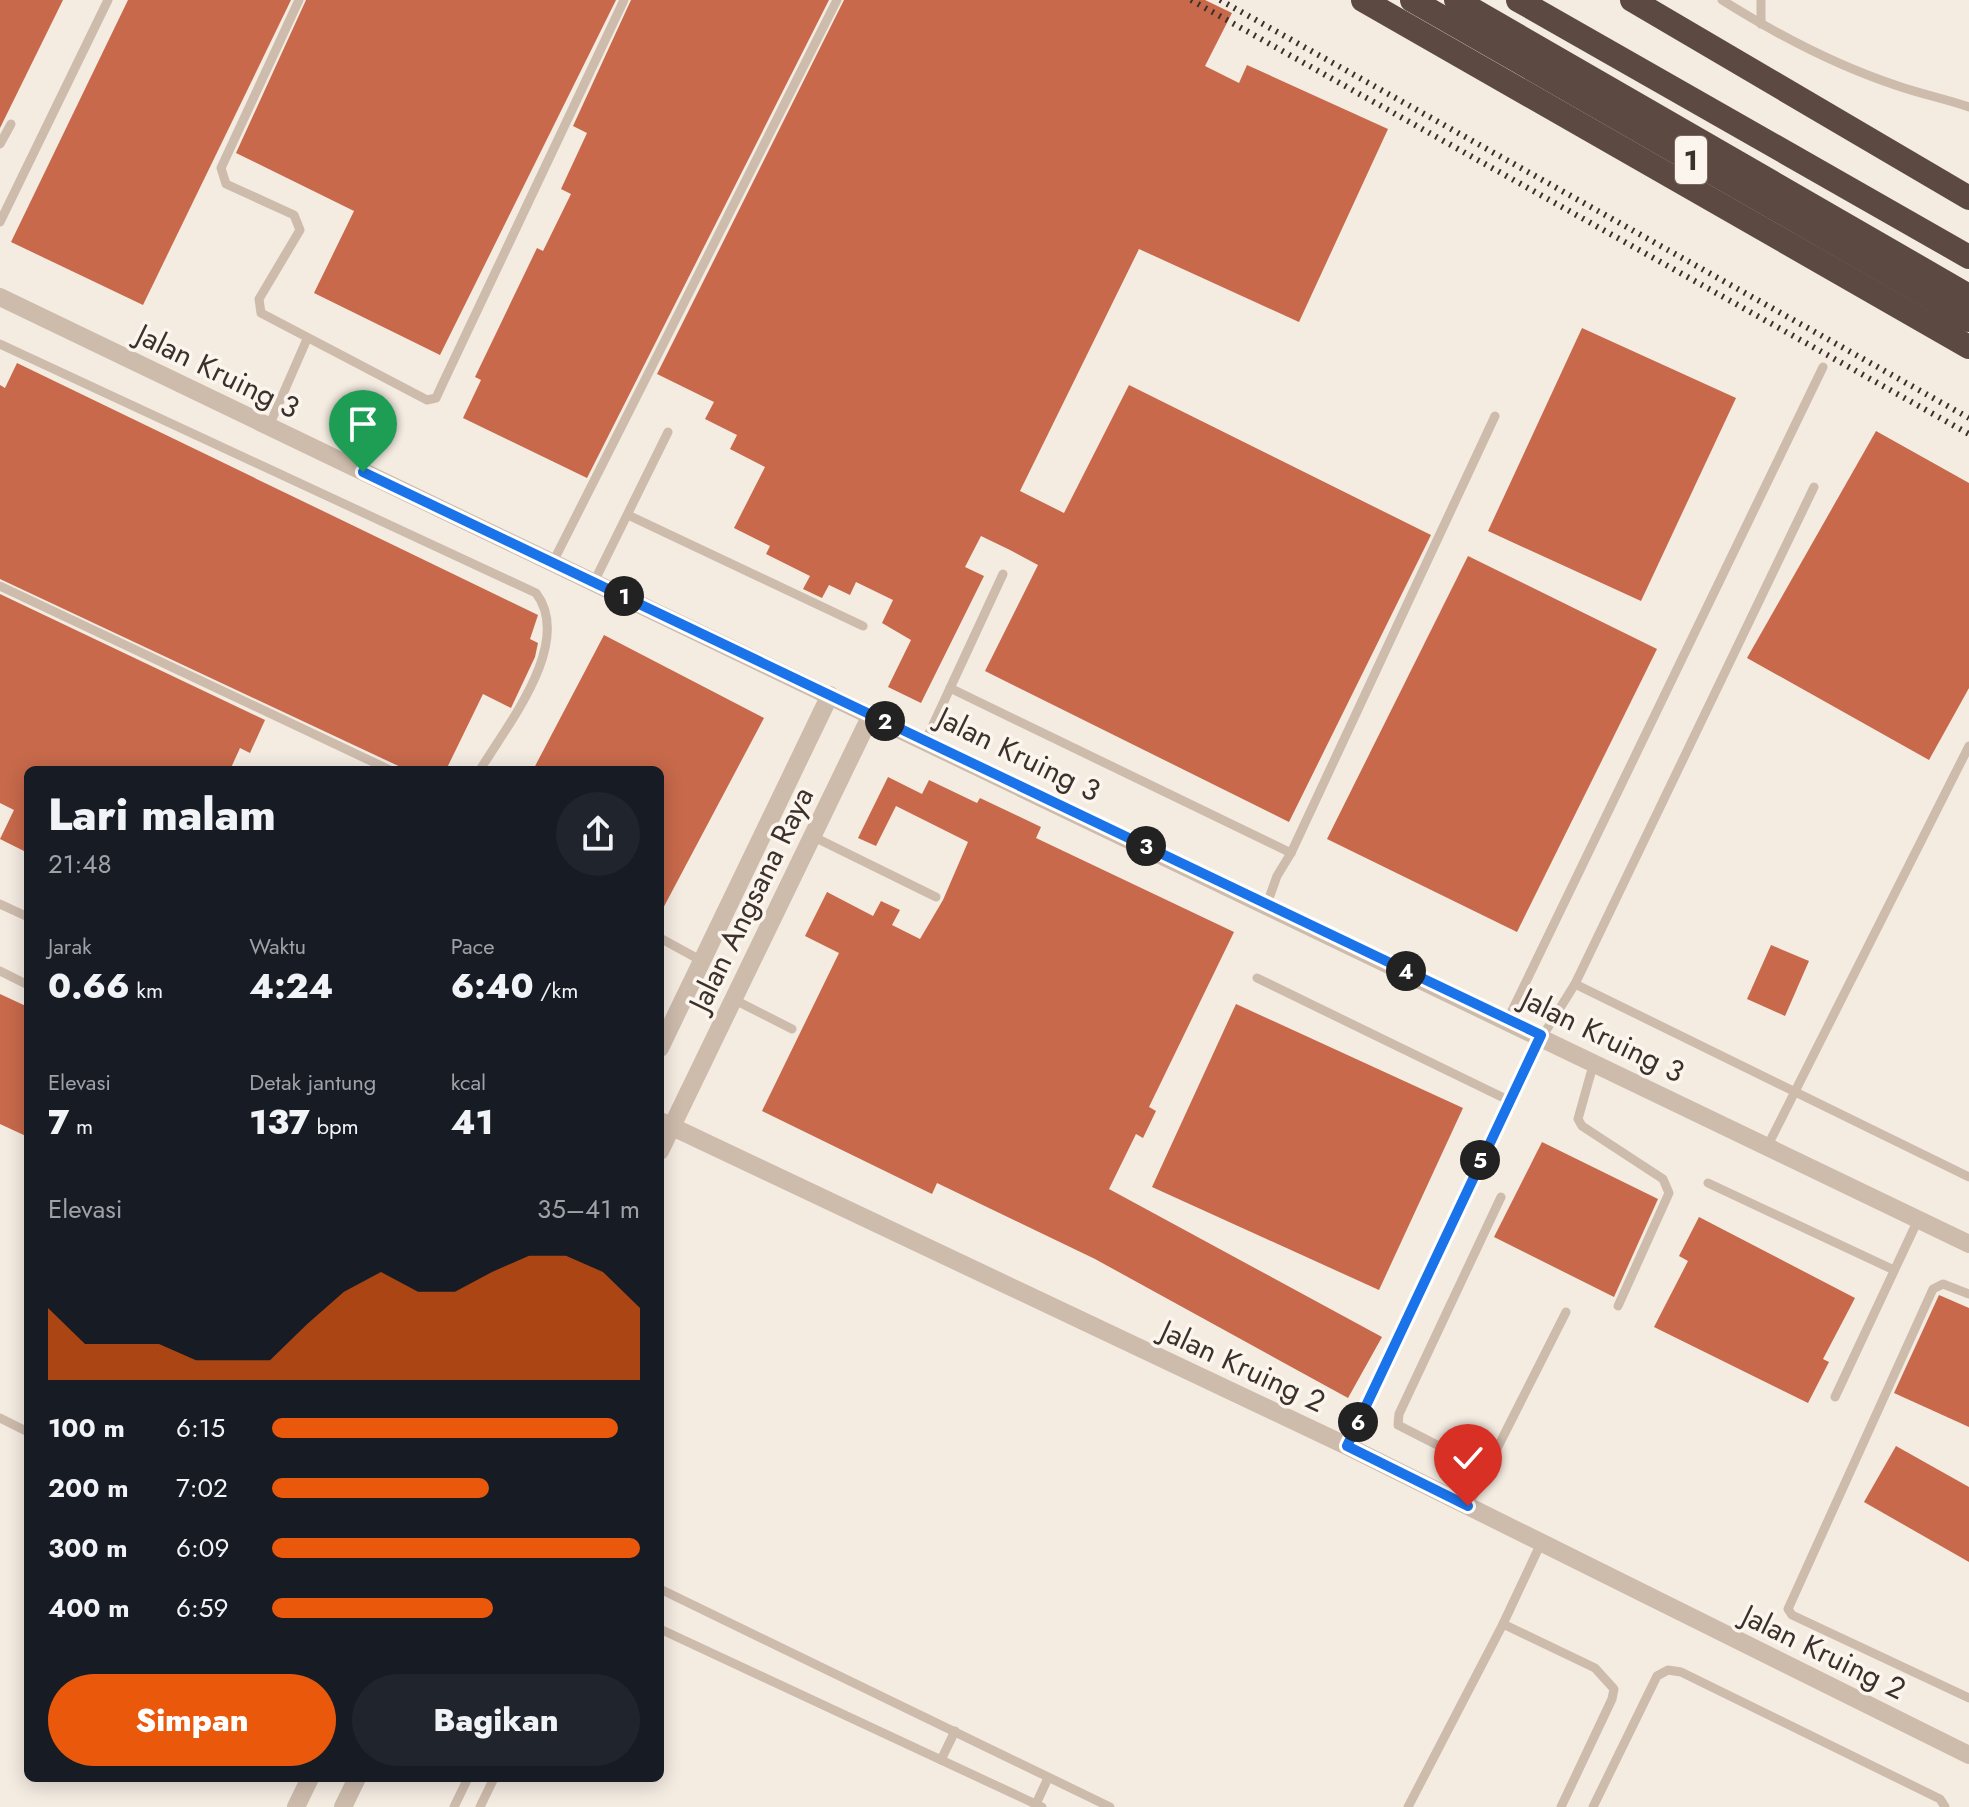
<!DOCTYPE html>
<html lang="id">
<meta charset="utf-8">
<style>
body{margin:0;font-family:Jost,sans-serif;background:#20242c;color:#f1f3f6;height:100vh;display:flex;flex-direction:column;font-size:30px;white-space:nowrap}
*{box-sizing:border-box;margin:0}
p{font-size:26px;color:#9ea1a6}
.icon{flex:none;width:44px;height:44px;fill:none;stroke:currentColor;stroke-width:2;stroke-linecap:round;stroke-linejoin:round}
.map{position:relative;flex:1;overflow:hidden}
.details{position:absolute;left:24px;top:766px;width:640px;height:1016px;display:flex;flex-direction:column;background:#171b24;border-radius:12px;box-shadow:0 4px 20px #0003}
.details>*{flex:none}
.pin{position:absolute;display:grid;place-items:center;width:68px;height:68px;color:#fff;margin:-82px -34px;border-radius:50% 50% 50% 0;rotate:-45deg;box-shadow:0 0 8px #0007}
.pin .icon{rotate:45deg}
.km{position:absolute;width:40px;height:40px;margin:-20px;border-radius:50%;background:#222;color:#fff;font-size:22px;line-height:40px;text-align:center}
.round{display:grid;place-items:center;flex:none;width:84px;height:84px;border-radius:42px;background:#20242c}
.headline{display:flex;align-items:center;justify-content:space-between;height:136px;padding:0 24px}
h1{font-size:44px;font-weight:800;line-height:60px}
.stats{display:grid;grid-template-columns:repeat(3,1fr);gap:12px;height:136px;padding:8px 24px}
.stats div{display:grid;align-content:center}
.stats b{font-size:34px;font-weight:800}
.stats small{font-size:22px;font-weight:400}
.stats p{font-size:22px}
.chart{height:224px;padding:16px 24px}
.chart p{display:flex;justify-content:space-between}
.chart svg{width:100%;height:144px;margin-top:8px;fill:#ea580c;opacity:.7}
.action{display:flex;gap:16px;margin-top:auto;padding:16px 24px}
.action a{flex:1;height:92px;border-radius:48px;background:#ea580c;color:#fff;font-size:32px;font-weight:800;line-height:92px;text-align:center}
.action a+a{background:#20242c;color:#f1f3f6}
ul{padding:0 24px;list-style:none;font-size:26px}
li{display:grid;grid-template-columns:128px 96px 1fr;align-items:center;height:60px}
li i{height:20px;border-radius:10px;background:#ea580c}
.map>svg:first-child{display:block}
</style>
<div class="map">
<svg width="1969" height="1807" viewBox="0 0 1969 1807">
<rect width="100%" height="100%" fill="#f4ebe1"/>
<g fill="#c8694b">
<path d="M0 0H63L0 128Z"/>
<path d="M128 0H291L143 305 11 242Z"/>
<path d="M306 0H616L440 355 314 293 354 211 236 153Z"/>
<path d="M631 0H829L587 478 463 418 481 380 475 377 537 248 543 251 571 194 561 189 587 133 573 126Z"/>
<path d="M844 0H1205L1232 13 1205 66 1239 83 1247 65 1388 129 1299 322 1139 249 1020 491 1064 513 1129 385 1431 535 1289 822 985 671 1038 565 1010 550 981 536 965 567 984 576 921 703 888 687 911 640 882 623 893 600 856 582 850 595 829 585 822 598 803 589 810 576 766 554 770 546 734 528 765 467 730 449 737 435 705 419 714 402 657 374Z"/>
<path d="M1582 328 1736 398 1641 601 1488 531Z"/>
<path d="M17 363 538 615 530 639 538 643 535 657 511 708 483 694 446 770H407L0 579V385L5 388Z"/>
<path d="M1876 431 1969 483V688L1929 760 1747 658Z"/>
<path d="M1468 556 1657 649 1517 932 1327 839Z"/>
<path d="M0 594 265 720 250 753 240 748 230 770H28V853L0 839 14 810 0 803Z"/>
<path d="M604 635 764 718 660 914V770H533Z"/>
<path d="M888 777 922 794 929 780 977 803 980 798 1041 827 1036 838 1234 932 1149 1107 1156 1111 1143 1138 1136 1134 1109 1189 1382 1337 1348 1398 1095 1259 937 1183 932 1194 762 1111 839 953 805 936 827 892 873 916 881 901 900 910 892 925 920 939 943 900 968 842 896 806 876 846 858 838Z"/>
<path d="M1771 945 1809 961 1785 1016 1747 999Z"/>
<path d="M0 994 28 1007V1137L0 1124Z"/>
<path d="M1236 1004 1463 1108 1379 1290 1152 1187Z"/>
<path d="M1542 1142 1658 1199 1614 1297 1494 1237Z"/>
<path d="M1699 1217 1855 1298 1823 1359 1829 1362 1808 1403 1654 1327 1688 1261 1679 1256Z"/>
<path d="M1939 1295 1969 1308V1427L1894 1393Z"/>
<path d="M1896 1446 1969 1487V1562L1864 1502Z"/>
</g>
<g fill="none" stroke-linecap="round" stroke-linejoin="round">
<g stroke="#cdbbac" stroke-width="9">
<path d="M299 0 221 168 226 184 294 215 300 230 259 299 261 313 427 400 436 398 442 385 624 0"/>
<path d="M1722 0C1776 34 1837 66 1898 86 1921 94 1946 99 1969 107"/>
<path d="M1761 24V0"/>
<path d="M0 144 11 124"/>
<path d="M0 222 108 0"/>
<path d="M0 344 536 593C574 643 507 725 480 770"/>
<path d="M269 426 307 339"/>
<path d="M628 515 863 626"/>
<path d="M553 562 837 0"/>
<path d="M594 582 668 432"/>
<path d="M0 586 390 770"/>
<path d="M950 688 1291 853"/>
<path d="M926 740 1003 574"/>
<path d="M812 836 936 897"/>
<path d="M0 904 28 917"/>
<path d="M1267 904 1277 876 1291 853 1495 416"/>
<path d="M660 938 702 961"/>
<path d="M0 971 28 985"/>
<path d="M1257 978 1508 1100"/>
<path d="M1575 984 1969 1177"/>
<path d="M733 999 792 1029"/>
<path d="M1508 1019 1823 367"/>
<path d="M1594 1062 1578 1119 1582 1126 1663 1179 1669 1193 1618 1306"/>
<path d="M1767 1147 1969 746"/>
<path d="M1708 1183 1894 1270"/>
<path d="M1969 1294 1943 1284 1933 1289 1788 1609 1792 1615 1969 1698"/>
<path d="M1835 1397 1917 1222"/>
<path d="M0 1418 28 1432"/>
<path d="M1347 1446 1527 1061 1575 984 1814 487"/>
<path d="M1484 1469 1398 1425 1399 1414 1501 1197"/>
<path d="M1468 1506 1566 1312"/>
<path d="M660 1589 1110 1807"/>
<path d="M1503 1624 1595 1668 1614 1689 1612 1699 1561 1807"/>
<path d="M660 1629 1042 1807"/>
<path d="M941 1760 955 1731"/>
<path d="M1036 1804 1048 1778"/>
<path d="M454 1807 468 1778"/>
<path d="M480 1807 494 1778"/>
<path d="M1408 1807 1503 1624 1541 1543"/>
<path d="M1593 1807 1657 1676 1668 1670 1681 1672 1940 1799 1945 1807"/>
</g>
<g stroke="#cdbbac" stroke-width="18">
<path d="M0 297 1969 1244"/>
<path d="M660 1048 830 695"/>
<path d="M660 1121 1347 1446 1969 1755"/>
<path d="M660 1151 871 715"/>
<path d="M296 1807 310 1778"/>
<path d="M343 1807 357 1778"/>
</g>
<g stroke="#5c4a42" stroke-width="24">
<path d="M1363 0 1969 347"/>
<path d="M1412 0 1969 320"/>
<path d="M1456 0 1969 296"/>
<path d="M1518 0 1969 257"/>
<path d="M1632 0 1969 198"/>
</g>
<g stroke="#3b302b" stroke-width="6" stroke-dasharray="2 6" stroke-linecap="butt">
<path d="M1191 0 1969 434"/>
<path d="M1220 0 1969 418"/>
</g>
</g>
<g fill="none" stroke-linecap="round" stroke-linejoin="round">
<defs>
<path id="route" d="M363 472 1541 1035 1347 1446 1468 1506"/>
</defs>
<use href="#route" stroke="#fff" stroke-width="16"/>
<use href="#route" stroke="#1a73e8" stroke-width="10"/>
</g>
<g text-anchor="middle" dominant-baseline="central" stroke-width="7" stroke-linejoin="round" paint-order="stroke">
<rect fill="#fbf5ee" stroke="#756b66" stroke-width="2" x="1675" y="136" width="32" height="48" rx="6"/>
<g font-size="28" font-weight="bold" fill="#3b302b">
<text x="1691" y="160">1</text>
</g>
<g font-size="30" fill="#3b302b" stroke="#fbf5ee">
<text transform="translate(218 371) rotate(26)">Jalan Kruing 3</text>
<text transform="translate(1019 754) rotate(26)">Jalan Kruing 3</text>
<text transform="translate(751 899) rotate(-64)">Jalan Angsana Raya</text>
<text transform="translate(1603 1035) rotate(26)">Jalan Kruing 3</text>
<text transform="translate(1243 1366) rotate(25)">Jalan Kruing 2</text>
<text transform="translate(1824 1652) rotate(26)">Jalan Kruing 2</text>
</g>
</g>
</svg>
<div class="pin" style="left:363px;top:472px;background:#1e9e55"><svg class="icon" aria-label="arrive" viewBox="0 0 24 24"><path d="M6 21V4h12l-3 4 3 4H6"/></svg></div>
<div class="pin" style="left:1468px;top:1506px;background:#d93025"><svg class="icon" aria-label="check" viewBox="0 0 24 24"><path d="M5 12l5 5 9-10"/></svg></div>
<b class="km" style="left:624px;top:596px">1</b>
<b class="km" style="left:885px;top:721px">2</b>
<b class="km" style="left:1146px;top:846px">3</b>
<b class="km" style="left:1406px;top:971px">4</b>
<b class="km" style="left:1480px;top:1160px">5</b>
<b class="km" style="left:1358px;top:1422px">6</b>
<section class="details">
<div class="headline"><div><h1>Lari malam</h1><p>21:48</p></div><a class="round"><svg class="icon" aria-label="share" viewBox="0 0 24 24"><path d="M12 15V3M7 8l5-5 5 5M5 13v7h14v-7"/></svg></a></div>
<div class="stats">
<div><p>Jarak</p><b>0.66<small> km</small></b></div>
<div><p>Waktu</p><b>4:24</b></div>
<div><p>Pace</p><b>6:40<small> /km</small></b></div>
</div>
<div class="stats">
<div><p>Elevasi</p><b>7<small> m</small></b></div>
<div><p>Detak jantung</p><b>137<small> bpm</small></b></div>
<div><p>kcal</p><b>41</b></div>
</div>
<div class="chart"><p><span>Elevasi</span>35–41 m</p>
<svg viewBox="0 0 160 44" preserveAspectRatio="none"><path d="M0 44V22L10 33L20 33L30 33L40 38L50 38L60 38L70 27L80 17L90 11L100 17L110 17L120 11L130 6L140 6L150 11L160 22V44z"/></svg>
</div>
<ul>
<li><b>100 m</b>6:15<i style="width:94%"></i></li>
<li><b>200 m</b>7:02<i style="width:59%"></i></li>
<li><b>300 m</b>6:09<i style="width:100%"></i></li>
<li><b>400 m</b>6:59<i style="width:60%"></i></li>
</ul>
<div class="action"><a>Simpan</a><a>Bagikan</a></div>
</section>
</div>
